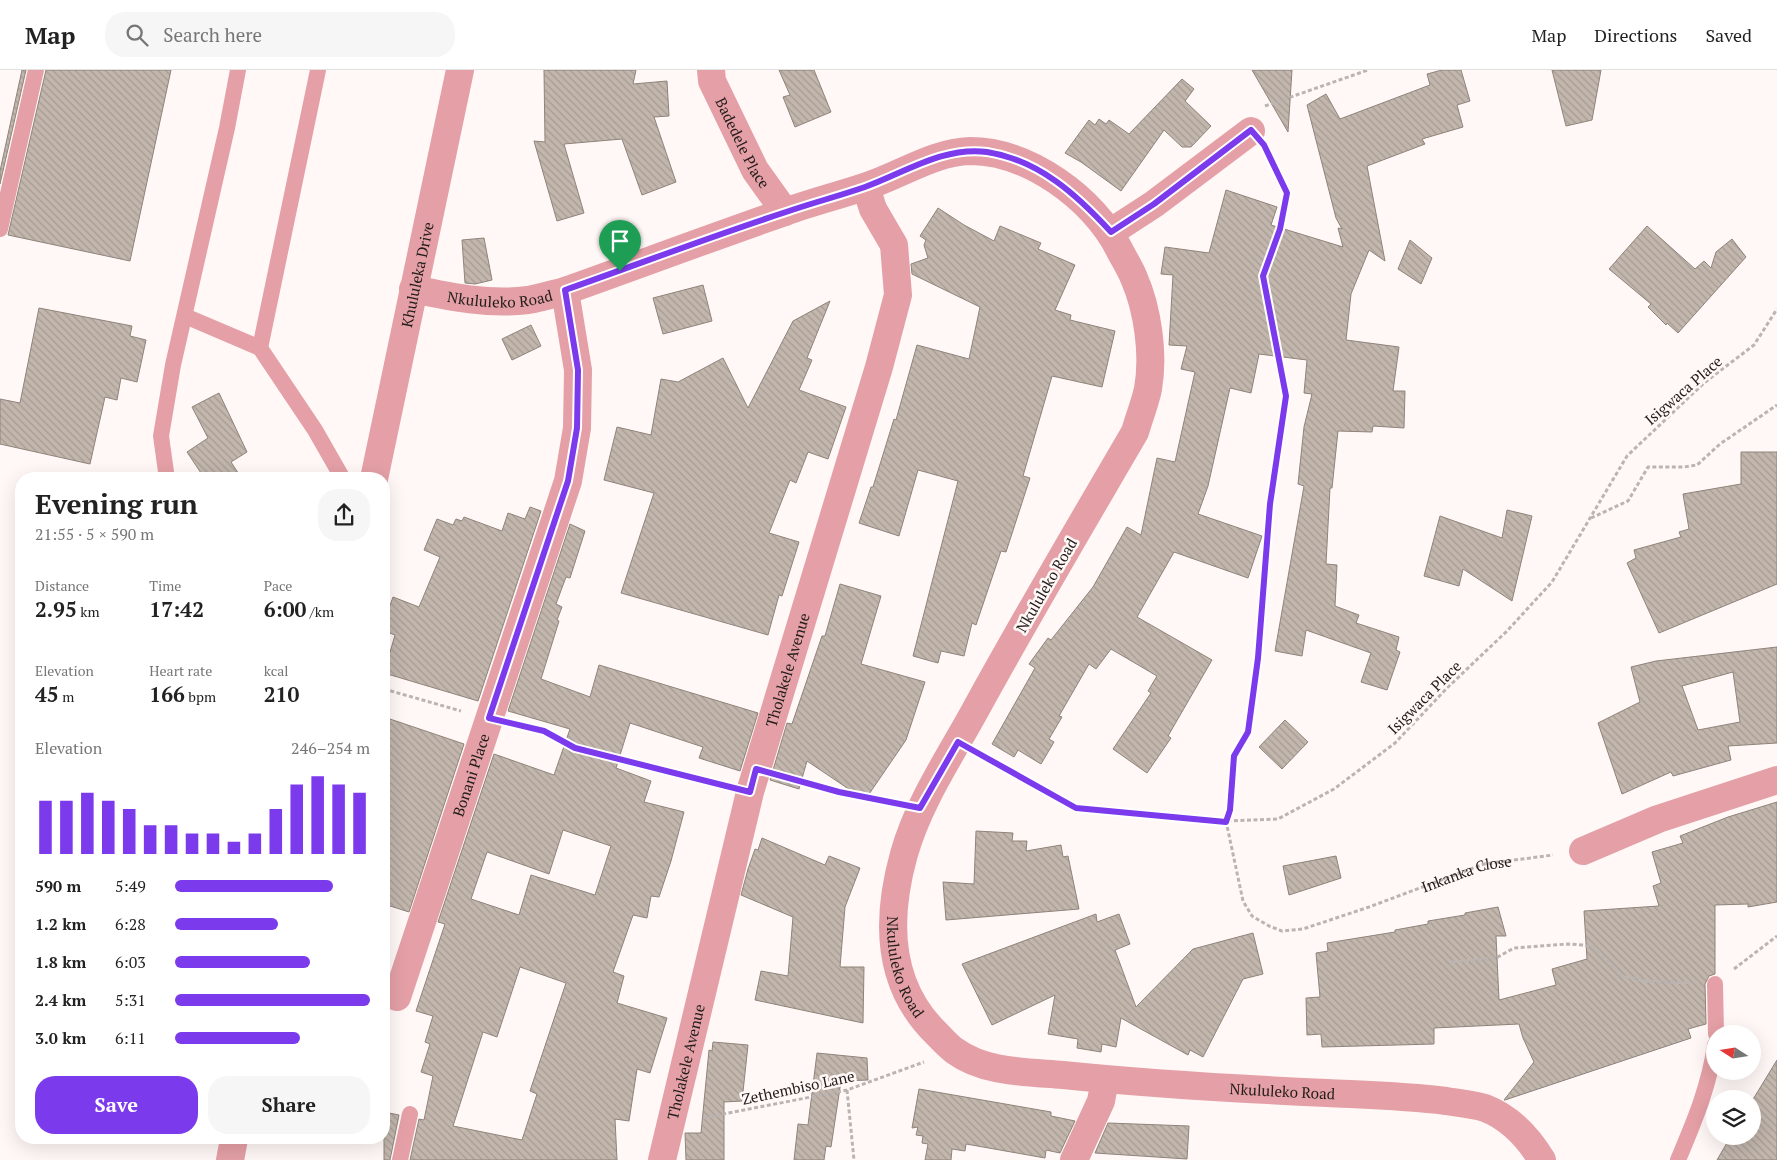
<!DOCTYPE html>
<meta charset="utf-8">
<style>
body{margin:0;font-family:"PT Serif",serif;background:#f6f6f6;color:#222;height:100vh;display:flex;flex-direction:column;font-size:19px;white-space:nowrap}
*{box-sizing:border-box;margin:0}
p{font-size:16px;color:#767676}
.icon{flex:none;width:28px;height:28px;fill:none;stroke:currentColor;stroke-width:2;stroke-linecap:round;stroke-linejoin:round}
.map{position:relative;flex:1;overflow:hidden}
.side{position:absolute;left:15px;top:402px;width:375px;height:672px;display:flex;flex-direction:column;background:#fff;border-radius:20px;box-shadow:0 5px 20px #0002}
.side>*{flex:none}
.needle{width:32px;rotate:282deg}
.tools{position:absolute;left:1706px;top:955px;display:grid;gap:10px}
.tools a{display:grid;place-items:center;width:55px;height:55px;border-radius:50%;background:#fff;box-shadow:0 5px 20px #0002;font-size:25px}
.pin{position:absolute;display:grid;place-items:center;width:42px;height:42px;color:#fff;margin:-51px -21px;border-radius:50% 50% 50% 0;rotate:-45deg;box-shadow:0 0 5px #0007}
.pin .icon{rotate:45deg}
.round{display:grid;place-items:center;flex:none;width:52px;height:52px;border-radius:20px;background:#f6f6f6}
.headline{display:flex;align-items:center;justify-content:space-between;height:85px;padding:0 20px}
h1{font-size:28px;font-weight:700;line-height:38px}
.metrics{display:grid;grid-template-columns:repeat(3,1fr);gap:8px;height:85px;padding:5px 20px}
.metrics div{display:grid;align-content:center}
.metrics b{font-size:21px;font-weight:700}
.metrics small{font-size:14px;font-weight:400}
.metrics p{font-size:14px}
.chart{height:140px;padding:10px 20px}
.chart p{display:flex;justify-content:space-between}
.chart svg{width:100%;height:90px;margin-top:5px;stroke:#7c3aed;stroke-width:6}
.cta{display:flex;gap:10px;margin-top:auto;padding:10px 20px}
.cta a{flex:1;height:58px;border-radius:20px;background:#7c3aed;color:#fff;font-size:20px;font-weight:700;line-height:58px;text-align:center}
.cta a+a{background:#f6f6f6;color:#222}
ul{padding:0 20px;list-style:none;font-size:16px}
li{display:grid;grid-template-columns:80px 60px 1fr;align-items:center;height:38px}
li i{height:12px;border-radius:6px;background:#7c3aed}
header{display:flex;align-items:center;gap:30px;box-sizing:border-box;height:70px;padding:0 25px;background:#fff;border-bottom:1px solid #e0e0e0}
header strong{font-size:24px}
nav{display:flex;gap:28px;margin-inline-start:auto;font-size:18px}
.search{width:350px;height:45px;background:#f6f6f6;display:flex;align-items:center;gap:12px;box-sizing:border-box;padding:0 18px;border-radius:20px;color:#767676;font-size:19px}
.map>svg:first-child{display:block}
</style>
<header>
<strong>Map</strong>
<div class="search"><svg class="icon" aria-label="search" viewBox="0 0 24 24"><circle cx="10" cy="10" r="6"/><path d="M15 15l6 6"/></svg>Search here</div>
<nav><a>Map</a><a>Directions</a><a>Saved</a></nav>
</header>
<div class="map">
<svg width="1777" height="1090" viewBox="0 0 1777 1090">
<defs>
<pattern id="building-back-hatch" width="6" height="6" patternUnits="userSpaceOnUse" patternTransform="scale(1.25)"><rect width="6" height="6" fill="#c2b6ad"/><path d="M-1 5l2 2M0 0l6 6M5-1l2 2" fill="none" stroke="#a69c94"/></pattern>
</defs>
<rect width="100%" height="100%" fill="#fff8f6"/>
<g fill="url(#building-back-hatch)" stroke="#8f847b" fill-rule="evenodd">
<path d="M22 0H26L0 114V101Z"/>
<path d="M46 0H171L130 191 8 165Z"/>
<path d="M544 0H636L633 14 667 11 669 46 654 47 676 112 642 125 622 69 564 74 584 143 557 151 534 71 545 72Z"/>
<path d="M779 0H814L831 42 795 57 783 27 790 25Z"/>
<path d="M1252 0H1292L1288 62Z"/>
<path d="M1442 0H1461L1470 31 1457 35 1463 57 1422 69 1425 74 1367 96 1385 191 1369 180 1351 224 1346 270 1399 277 1393 321H1405L1404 358 1373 356 1372 362 1338 361 1332 418H1330L1326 494 1337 495 1335 536 1359 545 1356 553 1399 567 1396 580 1400 582 1387 620 1361 612 1371 583 1306 560 1302 586 1275 581 1304 416 1298 414 1304 357 1312 324 1304 323 1307 290 1259 284 1251 323 1230 318 1208 416 1198 444 1262 466 1248 508 1174 482 1137 547 1212 590 1168 666 1171 668 1147 703 1113 679 1151 623 1148 621 1157 606 1111 579 1096 599 1089 594 1059 646 1062 647 1049 669 1054 672 1041 694 1018 680 1014 687 992 674 1035 598 1029 594 1048 568 1051 570 1093 517 1127 457 1141 465 1157 388 1175 392 1195 302 1181 299 1187 276 1169 275 1173 205 1161 204 1165 177 1209 183 1226 120 1277 137 1271 155 1343 177 1338 158 1342 159 1336 148 1307 35 1326 24 1340 49 1430 15 1427 4Z"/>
<path d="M1552 0H1601L1592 50 1566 56Z"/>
<path d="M1182 9 1194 19 1185 31 1211 56 1191 77H1182L1164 60 1121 121 1081 92 1065 83 1089 50 1095 55 1099 49 1106 54 1109 50 1129 64Z"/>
<path d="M938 138 964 155 994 171 1000 156 1041 173 1038 179 1075 195 1055 240 1071 245 1070 250 1115 261 1102 317 1052 306 1023 406 1030 408 1006 482 1001 481 976 555 972 553 964 586 941 581 938 593 913 586 958 411 918 400 899 466 859 453 871 417H873L894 349 896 350 917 275 969 289 980 237 912 204 911 194 928 188 924 175 926 170 920 166Z"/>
<path d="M1647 156 1695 199 1704 191 1711 198 1716 182 1732 169 1746 187 1678 263 1667 253 1666 255 1648 237 1651 234 1609 199Z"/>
<path d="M484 168 492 210 475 214 465 213 462 170Z"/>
<path d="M1410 170 1432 188 1421 214 1398 199Z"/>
<path d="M703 215 712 251 663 264 653 228Z"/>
<path d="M830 231 807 288 812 290 799 320 846 337 828 389 808 382 796 413 790 410 769 463 799 472 782 526 779 525 768 565 621 523 654 423 604 410 617 357 651 365 661 309 678 312 723 288 748 338 793 251Z"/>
<path d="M39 238 132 256 130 266 146 270 137 312 121 308 117 330 105 327 90 394 0 374V329L20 333Z"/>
<path d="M531 255 541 276 512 290 502 269Z"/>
<path d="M219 323 247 382 231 392 242 409H205L187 382 208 368 192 337Z"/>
<path d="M1741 382H1777V514L1659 563 1627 493 1636 488 1634 480 1681 467 1679 462 1689 459 1683 424 1741 414Z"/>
<path d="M530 437 541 441 478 631 384 603 395 565 384 561V552L393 527 419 537 440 487 424 480 437 449 453 455 456 449 462 451 464 447 502 461 508 443 525 449Z"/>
<path d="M1507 440 1532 446 1512 531 1463 499 1459 516 1424 506 1440 446 1502 468Z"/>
<path d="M570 454 585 461 570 508 566 507 556 534 562 537 557 550 559 551 541 609 590 627 599 595 758 643 740 701 699 688 703 677 630 653 616 698 651 711 644 732 684 742 671 791 659 827 651 826 647 848 633 845 613 902 624 906 617 933 667 948 650 1003 637 999 629 1051 615 1049 617 1090H410L419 1049 424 1050 433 1006 421 1002 430 974 425 972 433 946 416 941 445 854 438 852 494 684 554 705 570 659 508 641ZM563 760 611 776 595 825 531 805 519 845 471 829 487 782 549 804ZM520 897 566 913 530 1021 537 1024 522 1070 453 1056 483 962 497 967Z"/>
<path d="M840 514 881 526 861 594 925 612 906 670 865 730 807 691 799 719 770 710 787 653 792 654 822 566H825Z"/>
<path d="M1777 577V673L1728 676 1731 690 1673 706 1671 702 1622 724 1598 653 1640 632 1631 597 1656 591ZM1733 602 1740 652 1698 660 1682 616Z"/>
<path d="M384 647 464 674 409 842 384 834Z"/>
<path d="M1285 650 1308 672 1282 699 1259 677Z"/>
<path d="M1777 732V832L1748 837V834L1715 835V904L1709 906 1705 914 1706 954 1688 959 1691 968 1505 1030H1504L1534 992 1523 968 1519 954 1434 958V974L1322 977 1321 964 1307 965 1306 928 1320 927 1316 883 1328 881 1327 873 1395 862V860L1428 854V851L1465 845V843L1498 837 1506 866H1496L1499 930 1556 915 1552 899 1587 889 1584 841 1659 836 1653 816 1661 813 1652 782 1683 773 1680 766 1728 747Z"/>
<path d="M976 761 1013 763 1012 771H1027L1026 781 1061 775 1063 787 1068 786 1079 839 946 850 943 812 974 814Z"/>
<path d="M762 768 825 795 829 786 860 798 845 837 840 897H864L863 953 755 930 761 901 788 906 793 847 741 825 748 799 755 779 758 780Z"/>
<path d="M1336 786 1341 808 1289 825 1283 796Z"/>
<path d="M1096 844 1097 852 1119 844 1130 874 1115 880 1136 937 1193 879 1253 863 1263 904 1243 909 1203 987 1190 980 1188 985 1121 948 1116 977 1102 974 1101 982 1077 978 1078 969 1048 964 1055 925 992 955 962 894Z"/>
<path d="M713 972 748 975 742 1031 724 1032V1090H686L685 1063H701L709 980 712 981Z"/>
<path d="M817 983 867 988 868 1010 841 1011 831 1077 826 1076 824 1090H794L798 1054 808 1055Z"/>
<path d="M1777 990V1090H1717L1731 1066H1752V1031Z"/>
<path d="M919 1019 1051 1042V1046L1075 1051 1060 1083 1046 1080 1045 1088 966 1074 965 1081 952 1079 951 1090H925L928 1074 922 1073 923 1066 916 1065 918 1057 912 1058Z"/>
<path d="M384 1042 399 1045 390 1090H384Z"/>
<path d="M1108 1053 1189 1056 1187 1089 1095 1083Z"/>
</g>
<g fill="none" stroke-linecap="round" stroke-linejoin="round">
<g stroke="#bab4b2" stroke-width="3" stroke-dasharray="4 2.5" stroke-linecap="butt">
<path d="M1265 36 1368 0"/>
<path id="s1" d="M1269 85 1287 123 1280 159 1263 205 1286 326 1270 434 1258 588 1248 662 1234 686 1230 740 1226 751 1243 831 1252 846 1269 856 1282 861 1303 859 1369 837 1484 794 1553 785"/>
<path d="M1591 448 1628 431 1648 397H1684L1697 395 1720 374 1777 335"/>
<path d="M384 619 461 641"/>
<path d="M518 655 543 661 575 678 722 715"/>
<path d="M982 686 1075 739 1226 751 1278 749 1334 719 1395 673 1447 618 1507 561 1552 512 1627 386 1704 313 1754 275 1777 239"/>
<path d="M786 707 839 722 891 733"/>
<path d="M1452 892 1496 888 1514 878 1568 874 1582 875 1595 878 1622 906 1644 911 1690 913"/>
<path d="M1734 899 1777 866"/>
<path d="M847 1020 854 1090"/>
<path d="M703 1048 847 1020 924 992"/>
</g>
<g stroke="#e4a0a6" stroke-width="16">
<path d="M0 159 36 0"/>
<path d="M185 246 260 278 315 360 343 409"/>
<path d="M260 278 318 0"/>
<path d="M167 409 161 366 173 295 227 58 238 0"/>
<path d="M1715 914 1716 964"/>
<path d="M400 1090 410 1044"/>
<path d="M1678 1090C1694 1052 1709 1017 1715 975"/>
</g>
<g stroke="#e4a0a6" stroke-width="28">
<path id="s2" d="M711 0 712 11 755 100 785 142"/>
<path d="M1111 162 1154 134 1251 61"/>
<path id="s3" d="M413 219C451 227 489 235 528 230 540 228 553 224 565 221 638 195 710 168 782 143 809 133 837 126 864 117 899 106 933 82 970 81 1029 81 1094 129 1119 179 1124 189 1130 198 1134 208 1148 240 1154 285 1148 319 1145 333 1139 348 1135 362 1082 453 1028 544 977 637 951 685 919 731 904 784 886 848 886 914 936 963 942 969 948 976 955 981 985 1003 1028 1002 1063 1005 1151 1014 1239 1019 1327 1023 1367 1025 1406 1026 1446 1031 1458 1033 1473 1034 1485 1038 1511 1048 1528 1067 1542 1090"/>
<path d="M1583 781 1658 749 1777 710"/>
<path id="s4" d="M397 927 568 411 577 358 578 300 565 221"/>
<path id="s5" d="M662 1090 750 722 879 297 898 225 894 175 873 139 866 117"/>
<path d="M1074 1090 1101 1031 1105 1010"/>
</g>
<g stroke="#e4a0a6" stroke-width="28">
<path id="s6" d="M374 409 460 0"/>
<path d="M230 1090 234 1069"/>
</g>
</g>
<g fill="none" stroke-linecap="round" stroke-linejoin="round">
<defs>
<path id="route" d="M1251 60 1264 75 1287 123 1280 159 1263 206 1286 326 1270 434 1258 588 1248 662 1234 686 1230 740 1226 752 1076 738 958 672 920 738 839 722 756 699 750 722 575 678 544 661 489 648 568 411 577 358 578 300 565 220C639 194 712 166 786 142 812 133 839 126 865 117 904 103 944 76 987 82 1039 90 1077 125 1111 162L1154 134Z"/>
</defs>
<use href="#route" stroke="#fff" stroke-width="10"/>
<use href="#route" stroke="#7c3aed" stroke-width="6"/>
</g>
<g text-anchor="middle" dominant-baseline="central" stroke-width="5" stroke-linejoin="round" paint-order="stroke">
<g font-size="15" fill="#211c1a" stroke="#fff8f6">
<text stroke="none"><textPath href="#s2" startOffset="80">Badedele Place</textPath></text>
<text stroke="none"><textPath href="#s6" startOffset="209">Khululeka Drive</textPath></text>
<text stroke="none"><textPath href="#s3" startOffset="88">Nkululeko Road</textPath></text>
<text transform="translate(1683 320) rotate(-41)">Isigwaca Place</text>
<text transform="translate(1046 515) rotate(-60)">Nkululeko Road</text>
<text stroke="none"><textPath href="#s5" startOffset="506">Tholakele Avenue</textPath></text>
<text transform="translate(1424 627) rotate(-45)">Isigwaca Place</text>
<text stroke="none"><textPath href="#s4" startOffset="234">Bonani Place</textPath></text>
<text stroke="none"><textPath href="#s1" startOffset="1010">Inkanka Close</textPath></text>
<text stroke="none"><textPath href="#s3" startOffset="1558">Nkululeko Road</textPath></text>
<text stroke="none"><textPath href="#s5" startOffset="101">Tholakele Avenue</textPath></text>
<text transform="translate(798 1017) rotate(-12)">Zethembiso Lane</text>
<text stroke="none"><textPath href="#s3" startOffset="1992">Nkululeko Road</textPath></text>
</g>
</g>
</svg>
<div class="tools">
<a><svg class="needle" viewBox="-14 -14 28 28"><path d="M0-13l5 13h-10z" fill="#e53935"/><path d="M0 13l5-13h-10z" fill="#767676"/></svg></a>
<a><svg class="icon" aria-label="layers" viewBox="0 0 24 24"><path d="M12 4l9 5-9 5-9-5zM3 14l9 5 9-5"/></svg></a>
</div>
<div class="pin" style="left:620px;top:201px;background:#1e9e55"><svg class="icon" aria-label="arrive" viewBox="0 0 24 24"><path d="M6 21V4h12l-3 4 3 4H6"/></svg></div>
<section class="side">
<div class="headline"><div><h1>Evening run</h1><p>21:55 · 5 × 590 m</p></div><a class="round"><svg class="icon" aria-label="share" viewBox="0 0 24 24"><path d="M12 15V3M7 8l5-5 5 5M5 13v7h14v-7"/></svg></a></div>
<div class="metrics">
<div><p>Distance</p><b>2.95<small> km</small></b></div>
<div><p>Time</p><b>17:42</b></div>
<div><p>Pace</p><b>6:00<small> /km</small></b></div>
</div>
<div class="metrics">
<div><p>Elevation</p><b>45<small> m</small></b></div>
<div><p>Heart rate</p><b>166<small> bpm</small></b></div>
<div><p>kcal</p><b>210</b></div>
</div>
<div class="chart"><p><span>Elevation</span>246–254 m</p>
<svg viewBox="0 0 160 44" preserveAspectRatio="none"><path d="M5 44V18M15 44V18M25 44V14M35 44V18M45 44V22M55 44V30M65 44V30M75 44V34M85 44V34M95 44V38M105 44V34M115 44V22M125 44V10M135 44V6M145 44V10M155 44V14"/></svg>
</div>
<ul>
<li><b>590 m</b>5:49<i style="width:81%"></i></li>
<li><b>1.2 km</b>6:28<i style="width:53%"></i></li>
<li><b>1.8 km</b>6:03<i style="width:69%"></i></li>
<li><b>2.4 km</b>5:31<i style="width:100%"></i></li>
<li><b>3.0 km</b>6:11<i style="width:64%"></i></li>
</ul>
<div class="cta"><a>Save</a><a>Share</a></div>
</section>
</div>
